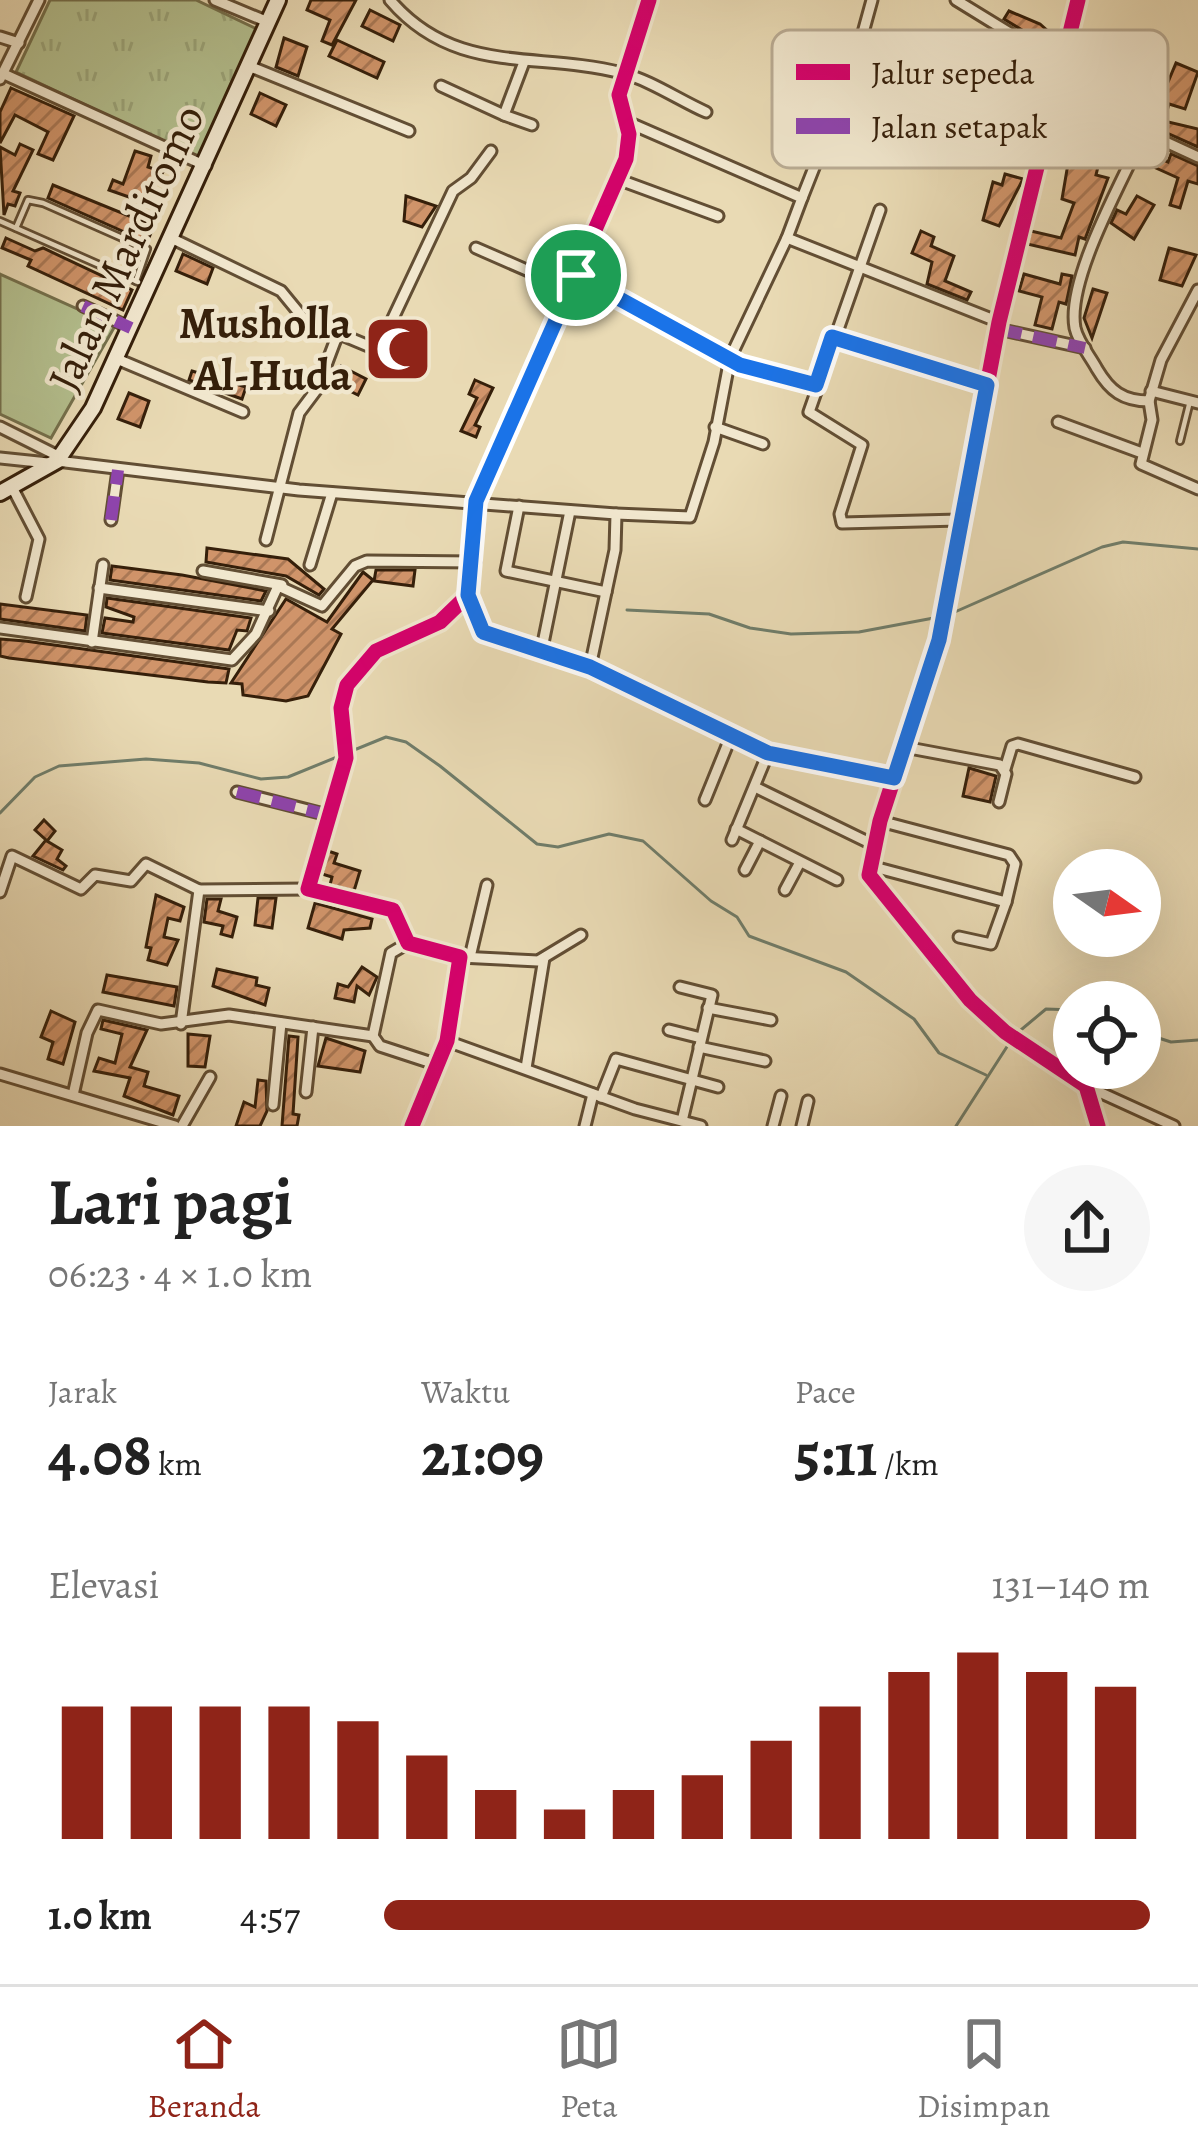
<!DOCTYPE html>
<html lang="id">
<meta charset="utf-8">
<style>
body{margin:0;font-family:Alegreya,serif;background:#f6f6f6;color:#222;height:100vh;display:flex;flex-direction:column;font-size:45px;white-space:nowrap}
*{box-sizing:border-box;margin:0}
p{font-size:39px;color:#767676}
.icon{flex:none;width:66px;height:66px;fill:none;stroke:currentColor;stroke-width:2;stroke-linecap:round;stroke-linejoin:round}
.map{position:relative;height:1126px;overflow:hidden}
.sheet{display:flex;flex-direction:column;background:#fff;flex:1}
.sheet>*{flex:none}
.needle{width:78px;rotate:104deg}
.controls{position:absolute;left:1053px;top:849px;display:grid;gap:24px}
.controls a{display:grid;place-items:center;width:108px;height:108px;border-radius:50%;background:#fff;box-shadow:0 12px 48px #0002;font-size:60px}
.pin{position:absolute;display:grid;place-items:center;width:102px;height:102px;color:#fff;margin:-51px;border:6px solid #fff;border-radius:50%;box-shadow:0 3px 12px #0007}
.round{display:grid;place-items:center;flex:none;width:126px;height:126px;border-radius:63px;background:#f6f6f6}
.head{display:flex;align-items:center;justify-content:space-between;height:204px;padding:0 48px}
h1{font-size:66px;font-weight:600;line-height:90px}
.figures{display:grid;grid-template-columns:repeat(3,1fr);gap:18px;height:204px;padding:12px 48px}
.figures div{display:grid;align-content:center}
.figures b{font-size:60px;font-weight:600}
.figures small{font-size:33px;font-weight:400}
.figures p{font-size:33px}
.chart{height:336px;padding:24px 48px}
.chart p{display:flex;justify-content:space-between}
.chart svg{width:100%;height:216px;margin-top:12px;stroke:#8f2418;stroke-width:6}
ul{padding:0 48px;list-style:none;font-size:39px}
li{display:grid;grid-template-columns:192px 144px 1fr;align-items:center;height:90px}
li i{height:30px;border-radius:15px;background:#8f2418}
.dock{display:flex;justify-content:space-around;align-items:center;height:168px;border-top:3px solid #e0e0e0;background:#fff;font-size:33px;color:#767676}
.dock a{display:grid;justify-items:center;gap:6px}
.dock .current{color:#8f2418}
.map>svg:first-child{display:block}
</style>
<div class="map">
<svg width="1198" height="1126" viewBox="0 0 1198 1126">
<defs>
<pattern id="park-tufts" width="24" height="20" patternUnits="userSpaceOnUse" patternTransform="scale(3)"><rect width="24" height="20" fill="#b4c08f"/><path d="M3 7l-1-3M5 7V3M7 7l1-3M15 17l-1-3M17 17v-4M19 17l1-3" fill="none" stroke="#9ba57a"/></pattern>
<pattern id="building-hatch" width="6" height="6" patternUnits="userSpaceOnUse" patternTransform="scale(3)"><rect width="6" height="6" fill="#d0946a"/><path d="M-1 1l2-2M0 6l6-6M5 7l2-2" fill="none" stroke="#aa7855"/></pattern>
</defs>
<rect width="100%" height="100%" fill="#e9dab4"/>
<filter id="stains"><feTurbulence type="fractalNoise" baseFrequency=".00167" numOctaves="4"/><feColorMatrix values="0 0 0 0 .2 0 0 0 0 .09 0 0 0 0 .02 0 0 0 .5 -.17"/></filter>
<radialGradient id="worn" r=".72"><stop offset=".6" stop-color="#630" stop-opacity="0"/><stop offset="1" stop-color="#630" stop-opacity=".3"/></radialGradient>
<path fill="#b4c08f" stroke="#74704c" stroke-width="3" d="M0 274 115 326 51 438 0 414Z"/>
<path fill="url(#park-tufts)" stroke="#74704c" stroke-width="3" d="M50 0H196L261 31 200 159 16 72Z"/>
<g fill="none" stroke-linecap="round" stroke-linejoin="round">
<g stroke="#707d6a" stroke-width="3">
<path d="M627 610 709 614 750 628 791 634 859 632 939 617"/>
<path d="M948 615 1102 547 1123 542 1198 549"/>
<path d="M0 813 35 777 59 766 146 759 199 763 261 779 288 777 386 737 406 742 440 766 537 844 558 847 609 834 643 841 711 901 737 917 749 936 846 972 914 1019 939 1053 986 1075"/>
<path d="M1140 1032 1171 1042 1198 1040"/>
<path d="M1016 1034 1046 1009 1074 1010"/>
<path d="M956 1126 1010 1042"/>
</g>
</g>
<g fill="url(#building-hatch)" stroke="#351f0a" stroke-width="3">
<path d="M311 0H356L332 45 322 41 330 20 307 10Z"/>
<path d="M370 10 400 25 393 41 362 26Z"/>
<path d="M1009 11 1040 24 1059 41 1056 51 1004 19Z"/>
<path d="M284 38 307 47 298 76 276 67Z"/>
<path d="M337 40 384 62 377 78 329 56Z"/>
<path d="M1176 63 1198 72 1185 109 1169 104 1164 121 1198 129V147L1147 124 1154 103 1124 91 1128 81 1163 94Z"/>
<path d="M11 88 74 116 53 160 38 154 48 132 15 115 0 143V112Z"/>
<path d="M260 93 286 105 276 126 251 114Z"/>
<path d="M1089 138 1104 142 1096 175 1108 178 1085 239 1079 237 1075 255 1027 244 1031 231 1061 238 1074 203 1062 199 1069 158 1083 162Z"/>
<path d="M20 144 33 150 13 191 20 193 15 206 8 204 4 215 0 147 15 155Z"/>
<path d="M135 151 151 156 148 167 163 172 143 202 109 190 113 180 123 184Z"/>
<path d="M1149 154 1168 162 1171 154 1198 166V184L1188 181 1180 208 1170 205 1178 178 1145 163Z"/>
<path d="M1005 174 1023 179 999 226 983 220 993 182 1002 185Z"/>
<path d="M53 185 154 226 147 242 48 198Z"/>
<path d="M406 196 436 206 422 227 404 221Z"/>
<path d="M1137 196 1154 205 1134 239 1111 223 1117 210 1126 214Z"/>
<path d="M921 231 934 237 931 246 954 256 945 281 971 292 967 300 927 284 932 262 912 253Z"/>
<path d="M6 238 35 251 43 248 132 290 123 310 28 266 31 260 2 248Z"/>
<path d="M1169 248 1196 255 1182 286 1160 280Z"/>
<path d="M183 254 213 268 207 284 176 271Z"/>
<path d="M1024 274 1060 284 1062 274 1072 276 1066 304 1059 302 1052 329 1035 325 1042 297 1019 291Z"/>
<path d="M1093 289 1107 293 1092 338 1084 318Z"/>
<path d="M341 366 366 379 358 395 332 382Z"/>
<path d="M192 371 246 387 242 399 189 380Z"/>
<path d="M475 380 493 388 475 425 480 427 476 437 461 431 477 398 469 394Z"/>
<path d="M129 393 149 401 140 427 118 419Z"/>
<path d="M207 548 288 559 324 589 319 595 286 576 206 562Z"/>
<path d="M112 566 182 575 266 591 261 601 110 580Z"/>
<path d="M376 570H415L413 586 374 581Z"/>
<path d="M363 572 373 580 332 629 341 634 308 696 286 701 243 695 242 684 231 683 286 599 327 622Z"/>
<path d="M107 598 251 618 247 631 237 630 229 650 102 633 105 618 133 622 134 617 106 607Z"/>
<path d="M0 604 87 615 85 631 0 619Z"/>
<path d="M0 639 25 641 229 669 226 683 208 682 9 658 0 656Z"/>
<path d="M969 768 996 776 990 802 963 796Z"/>
<path d="M44 820 55 831 47 841 62 850 57 859 66 866 63 870 33 856 46 840 35 830Z"/>
<path d="M328 851 337 854 334 863 360 871 354 891 330 885 332 877 322 874Z"/>
<path d="M156 895 184 907 180 921 168 918 164 937 178 940 167 965 148 960 151 948 146 947Z"/>
<path d="M258 898H276L272 928 255 925Z"/>
<path d="M207 899H221L218 911 237 917 232 937 221 934 223 926 204 922Z"/>
<path d="M315 903 372 919 370 928 344 930 342 939 308 928Z"/>
<path d="M362 967 377 977 369 995 357 986 354 1002 335 998 338 984 348 987Z"/>
<path d="M217 969 257 978 256 985 269 988 265 1005 213 986Z"/>
<path d="M107 975 177 987 174 1006 103 992Z"/>
<path d="M51 1011 75 1022 63 1064 48 1059 53 1042 41 1037Z"/>
<path d="M103 1020 147 1030 130 1067 148 1072 144 1086 179 1096 173 1115 124 1096 130 1078 94 1071 99 1058 115 1063 122 1034 101 1029Z"/>
<path d="M188 1034 210 1036 205 1067 188 1066Z"/>
<path d="M289 1036 298 1037 293 1114 299 1115 297 1126H282Z"/>
<path d="M326 1038 365 1051 360 1072 318 1066Z"/>
<path d="M258 1080 266 1081 267 1111 260 1126H236L244 1102 255 1107Z"/>
</g>
<g fill="none" stroke-linecap="round" stroke-linejoin="round">
<defs>
<g id="lane">
<path d="M0 221 138 282"/>
<path d="M16 228 28 200 43 203 147 249 136 281"/>
<path d="M1180 441 1190 401"/>
</g>
<g id="street">
<path d="M215 0 268 22"/>
<path d="M390 0C455 76 535 51 622 73 650 80 679 100 706 112"/>
<path d="M956 0 1060 64"/>
<path d="M1078 0 999 322 939 640 880 821 869 875 970 1000 1005 1032 1086 1086 1098 1126"/>
<path d="M0 37 19 43"/>
<path d="M524 62 504 115 532 125"/>
<path d="M251 67 409 131"/>
<path d="M4 74 206 166"/>
<path d="M0 79 39 0"/>
<path d="M441 86 504 115"/>
<path d="M1053 90 1198 157"/>
<path d="M625 121 802 198 787 238 999 322"/>
<path d="M1143 135C1123 181 1066 279 1075 328 1078 342 1090 356 1097 369 1110 391 1123 401 1149 401L1161 360 1198 290"/>
<path d="M620 180 718 216"/>
<path d="M802 198 853 69 872 0"/>
<path d="M880 210 809 412 862 445 840 514 842 523 959 520"/>
<path d="M173 239 281 291 304 319 378 350 453 191 471 178 491 151"/>
<path d="M476 248 570 289"/>
<path d="M576 275 730 358 787 238"/>
<path d="M83 306 131 328"/>
<path d="M998 329 1085 348"/>
<path d="M832 337 987 385"/>
<path d="M117 359 243 412"/>
<path d="M295 374 320 381"/>
<path d="M1151 391 1198 403"/>
<path d="M1149 401 1152 420 1141 464 1198 489"/>
<path d="M1058 422 1142 453"/>
<path d="M0 427 60 457"/>
<path d="M715 427 763 444"/>
<path d="M0 458 48 463"/>
<path d="M57 461 299 490 616 514 615 550 590 667"/>
<path d="M13 489 39 539 26 597"/>
<path d="M519 506 506 571 606 592"/>
<path d="M616 514 690 517 714 442 730 358 816 385"/>
<path d="M111 520 118 470"/>
<path d="M266 540 299 413 317 389 337 336"/>
<path d="M310 565 332 493"/>
<path d="M203 571 282 585"/>
<path d="M99 588 269 611"/>
<path d="M468 595 483 632 496 640 590 667 768 753 894 777"/>
<path d="M0 628 232 660 256 634 278 586 322 606 355 566 367 561 475 562"/>
<path d="M92 642 103 565"/>
<path d="M541 653 570 511"/>
<path d="M904 747 1000 765 1006 774 999 802"/>
<path d="M1005 769 1012 746 1018 744 1135 777"/>
<path d="M755 787 874 845"/>
<path d="M237 792 328 815"/>
<path d="M705 800 731 736"/>
<path d="M736 829 837 880"/>
<path d="M732 840 768 753"/>
<path d="M870 866 1006 902 1015 864 1009 855 880 821"/>
<path d="M745 870 760 841"/>
<path d="M785 890 800 862"/>
<path d="M0 892 12 856 81 889 95 875 131 881 146 864 199 890 308 889"/>
<path d="M959 937 991 944 1006 902"/>
<path d="M460 957 538 961 581 935"/>
<path d="M470 957 487 885"/>
<path d="M680 987 712 995 682 1121"/>
<path d="M708 1008 771 1020"/>
<path d="M181 1024 199 890"/>
<path d="M669 1030 701 1038"/>
<path d="M373 1036 380 1046 438 1065"/>
<path d="M447 1041 635 1109 701 1126"/>
<path d="M699 1047 765 1061"/>
<path d="M526 1068 544 958"/>
<path d="M0 1074 175 1126"/>
<path d="M1086 1086 1174 1126"/>
<path d="M306 1092 313 1027"/>
<path d="M73 1095 87 1033 98 1010 161 1024 229 1015 373 1036 391 953 408 943"/>
<path d="M601 1097 616 1059 718 1087"/>
<path d="M273 1105 281 1023"/>
<path d="M182 1126 210 1077"/>
<path d="M412 1126 447 1041 460 957 408 943 393 910 308 889 346 758 341 708 347 685 376 651 440 622 468 595 476 501 626 159 629 134 619 95 649 0"/>
<path d="M585 1126 593 1094"/>
<path d="M773 1126 781 1096"/>
<path d="M802 1126 808 1101"/>
</g>
<path id="secondary" d="M0 493 57 461 93 408 278 0"/>
</defs>
<use href="#lane" stroke="#624e34" stroke-width="10"/>
<use href="#street" stroke="#624e34" stroke-width="15"/>
<use href="#secondary" stroke="#351f0a" stroke-width="20"/>
<use href="#lane" stroke="#f1e7ce" stroke-width="4.5"/>
<use href="#street" stroke="#f1e7ce" stroke-width="9"/>
<use href="#secondary" stroke="#f1e7ce" stroke-width="14"/>
<g stroke="#8e44ad" stroke-width="12" stroke-dasharray="24 12" stroke-linecap="butt">
<path d="M83 306 131 328"/>
<path d="M998 329 1085 348"/>
<path d="M295 374 320 381"/>
<path d="M111 520 118 470"/>
<path d="M237 792 328 815"/>
</g>
<defs>
<g id="cycleway">
<path d="M1078 0 999 322 939 640 880 821 869 875 970 1000 1005 1032 1086 1086 1098 1126"/>
<path d="M412 1126 447 1041 460 957 408 943 393 910 308 889 346 758 341 708 347 685 376 651 440 622 468 595 476 501 626 159 629 134 619 95 649 0"/>
</g>
</defs>
<use href="#cycleway" stroke="#f1e7ce" stroke-width="22"/>
<use href="#cycleway" stroke="#d6006c" stroke-width="15"/>
</g>
<g fill="none" stroke-linecap="round" stroke-linejoin="round">
<defs>
<path id="route" d="M576 275 740 365 816 385 832 337 987 385 939 640 894 778 768 753 590 667 483 632 468 595 476 501Z"/>
</defs>
<use href="#route" stroke="#fff" stroke-width="24"/>
<use href="#route" stroke="#1a73e8" stroke-width="15"/>
</g>
<defs>
<symbol id="mosque-square" viewBox="-11 -11 22 22"><rect x="-9" y="-9" width="18" height="18" rx="4" fill="#8f2418" stroke="#f1e7ce"/><path d="M3.5-4.9A6 6 0 1 0 3.5 4.9A5 5 0 1 1 3.5-4.9Z" fill="#fff"/></symbol>
</defs>
<g fill-rule="evenodd">
<use href="#mosque-square" x="360" y="311" width="76" height="76"/>
</g>
<g text-anchor="middle" dominant-baseline="central" stroke-width="9" stroke-linejoin="round" paint-order="stroke">
<g font-size="45" fill="#351f0a" stroke="#f1e7ce">
<text transform="translate(126 248) rotate(-65)">Jalan Marditomo</text>
</g>
<g font-size="45" font-weight="bold" fill="#351f0a" stroke="#f1e7ce" text-anchor="end">
<text x="352" y="323">Musholla<tspan x="352" dy="52">Al-Huda</tspan></text>
</g>
</g>
<rect x="772" y="30" width="396" height="138" rx="18" fill="#f1e7ce" stroke="#b9ab93" stroke-width="3"/>
<rect x="796" y="64" width="54" height="16" fill="#d6006c"/>
<rect x="796" y="118" width="54" height="16" fill="#8e44ad"/>
<g font-size="33" fill="#351f0a">
<text x="871" y="84">Jalur sepeda</text>
<text x="871" y="138">Jalan setapak</text>
</g>
<rect width="100%" height="100%" filter="url(#stains)"/>
<rect width="100%" height="100%" fill="url(#worn)"/>
</svg>
<div class="controls">
<a><svg class="needle" viewBox="-14 -14 28 28"><path d="M0-13l5 13h-10z" fill="#e53935"/><path d="M0 13l5-13h-10z" fill="#767676"/></svg></a>
<a><svg class="icon" aria-label="locate" viewBox="0 0 24 24"><circle cx="12" cy="12" r="6"/><path d="M12 2v4M12 18v4M2 12h4M18 12h4"/></svg></a>
</div>
<div class="pin" style="left:576px;top:275px;background:#1e9e55"><svg class="icon" aria-label="arrive" viewBox="0 0 24 24"><path d="M6 21V4h12l-3 4 3 4H6"/></svg></div>
</div>
<section class="sheet">
<div class="head"><div><h1>Lari pagi</h1><p>06:23 · 4 × 1.0 km</p></div><a class="round"><svg class="icon" aria-label="share" viewBox="0 0 24 24"><path d="M12 15V3M7 8l5-5 5 5M5 13v7h14v-7"/></svg></a></div>
<div class="figures">
<div><p>Jarak</p><b>4.08<small> km</small></b></div>
<div><p>Waktu</p><b>21:09</b></div>
<div><p>Pace</p><b>5:11<small> /km</small></b></div>
</div>
<div class="chart"><p><span>Elevasi</span>131–140 m</p>
<svg viewBox="0 0 160 44" preserveAspectRatio="none"><path d="M5 44V17M15 44V17M25 44V17M35 44V17M45 44V20M55 44V27M65 44V34M75 44V38M85 44V34M95 44V31M105 44V24M115 44V17M125 44V10M135 44V6M145 44V10M155 44V13"/></svg>
</div>
<ul>
<li><b>1.0 km</b>4:57<i style="width:100%"></i></li>
</ul>
</section>
<nav class="dock">
<a class="current"><svg class="icon" aria-label="home" viewBox="0 0 24 24"><path d="M3 11l9-7 9 7M6 9v11h12V9"/></svg>Beranda</a>
<a><svg class="icon" aria-label="map" viewBox="0 0 24 24"><path d="M3 6l6-2 6 2 6-2v14l-6 2-6-2-6 2zM9 4v14M15 6v14"/></svg>Peta</a>
<a><svg class="icon" aria-label="saved" viewBox="0 0 24 24"><path d="M7 4h10v16l-5-4-5 4z"/></svg>Disimpan</a>
</nav>
